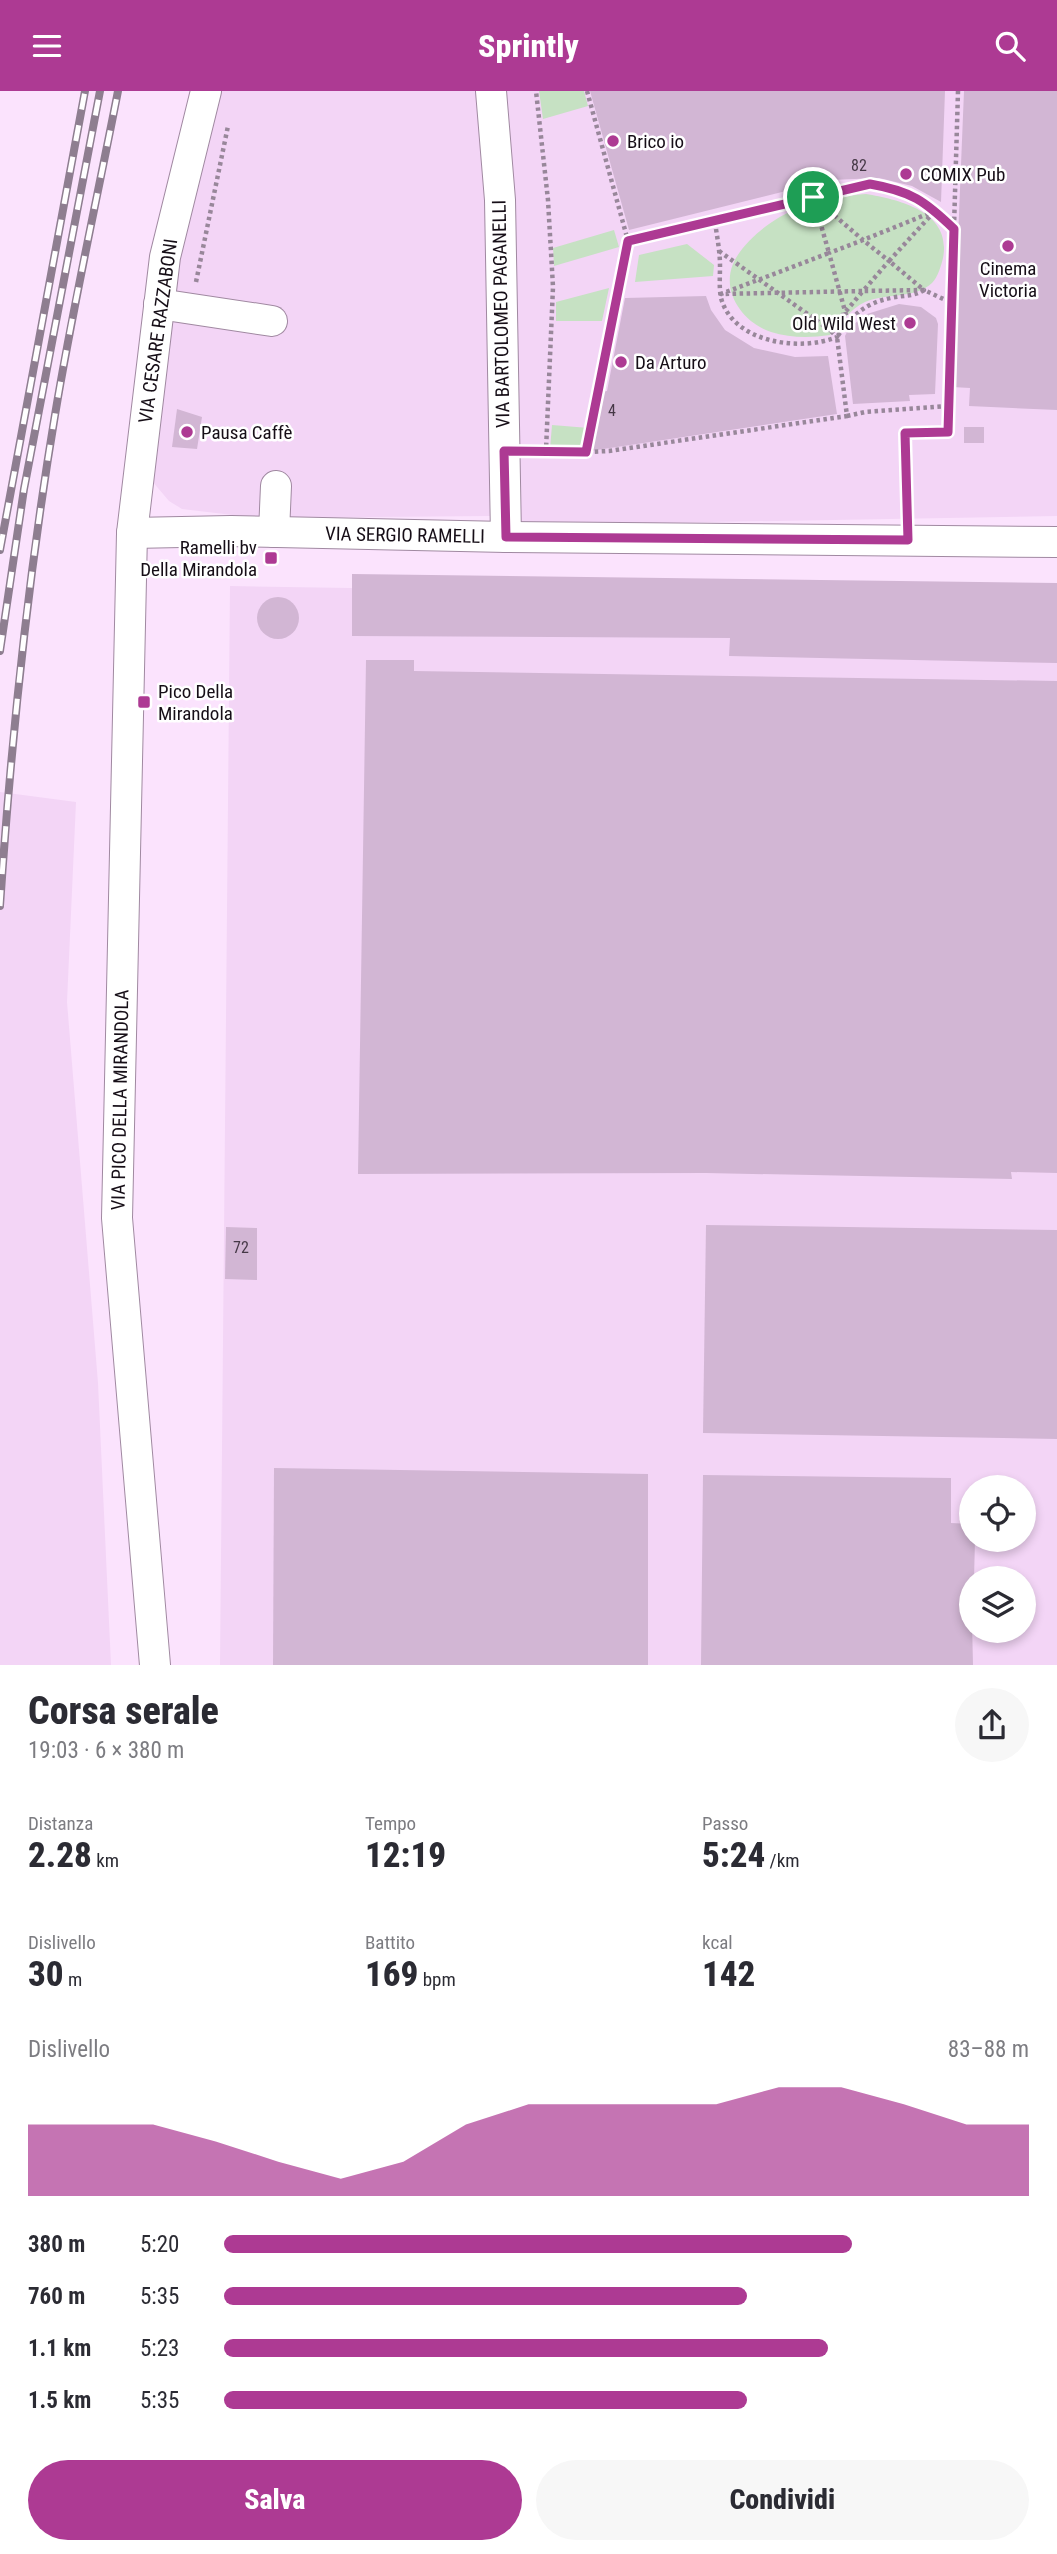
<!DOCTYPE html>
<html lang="it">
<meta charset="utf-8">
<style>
body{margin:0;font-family:"Roboto Condensed",sans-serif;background:#f7f7f7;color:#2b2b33;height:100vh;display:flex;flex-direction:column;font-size:26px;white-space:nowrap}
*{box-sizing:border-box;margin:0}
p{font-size:23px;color:#7c7c81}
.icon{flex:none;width:38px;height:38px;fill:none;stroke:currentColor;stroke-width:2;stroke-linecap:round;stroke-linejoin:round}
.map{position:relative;height:1574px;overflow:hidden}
.side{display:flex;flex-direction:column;background:#fff;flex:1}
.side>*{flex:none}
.tools{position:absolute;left:959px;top:1384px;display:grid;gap:14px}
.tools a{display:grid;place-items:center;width:77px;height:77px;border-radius:50%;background:#fff;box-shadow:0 4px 10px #0003;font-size:35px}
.pin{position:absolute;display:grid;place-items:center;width:60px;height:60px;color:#fff;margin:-30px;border:4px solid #fff;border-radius:50%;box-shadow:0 2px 7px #0007}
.round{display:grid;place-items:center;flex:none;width:74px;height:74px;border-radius:37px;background:#f7f7f7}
.overview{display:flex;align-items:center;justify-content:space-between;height:119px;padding:0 28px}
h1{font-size:38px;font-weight:800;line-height:52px}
.metrics{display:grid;grid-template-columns:repeat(3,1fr);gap:10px;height:119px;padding:7px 28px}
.metrics div{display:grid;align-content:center}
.metrics b{font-size:35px;font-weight:800}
.metrics small{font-size:19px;font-weight:400}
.metrics p{font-size:19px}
.chart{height:196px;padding:14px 28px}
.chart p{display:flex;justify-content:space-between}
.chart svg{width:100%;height:126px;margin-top:7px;fill:#ad3a93;opacity:.7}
.action{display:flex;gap:14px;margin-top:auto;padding:14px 28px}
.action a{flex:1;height:80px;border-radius:42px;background:#ad3a93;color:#fff;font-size:28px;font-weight:800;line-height:80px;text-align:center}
.action a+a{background:#f7f7f7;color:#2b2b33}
ul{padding:0 28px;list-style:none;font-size:23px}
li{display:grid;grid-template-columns:112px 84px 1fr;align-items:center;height:52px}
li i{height:18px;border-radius:9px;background:#ad3a93}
header{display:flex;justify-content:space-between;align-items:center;height:91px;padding:0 28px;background:#ad3a93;color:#fff;font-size:32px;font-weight:800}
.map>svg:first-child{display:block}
</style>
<header><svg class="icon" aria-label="menu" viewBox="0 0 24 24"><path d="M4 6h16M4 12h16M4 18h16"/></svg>Sprintly<svg class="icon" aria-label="search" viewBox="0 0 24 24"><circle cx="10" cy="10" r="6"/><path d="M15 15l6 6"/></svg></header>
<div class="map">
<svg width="1057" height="1574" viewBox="0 0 1057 1574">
<rect width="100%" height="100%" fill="#fbe3fd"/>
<g fill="#f3d5f6" fill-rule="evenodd">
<path d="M215 0H1057V425L541 434 489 425 259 427 182 418 169 410 152 390 173 195Z"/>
<path d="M230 495 1057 508V1574H220ZM971 1396H1024V1449H971ZM971 1488H1024V1540H971Z"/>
<path d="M0 701 76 711 67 911 98 1292 111 1574H0Z"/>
</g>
<g fill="#c6e1c3">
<path d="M539 0H584L588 15 543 28Z"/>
<path d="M866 103C901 109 952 121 943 167 941 175 938 186 932 192 915 208 886 202 865 211 851 217 840 233 830 244 810 247 790 247 771 241 744 232 721 202 733 173 739 158 756 142 769 133 797 113 833 106 866 103Z"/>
<path d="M614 139 619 156 554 175 553 157Z"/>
<path d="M687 153 714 174 713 185 635 191 639 164Z"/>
<path d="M609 197 602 230H556V211Z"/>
<path d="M552 334 589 337 585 359 550 358Z"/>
</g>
<g fill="#d2b6d4">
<path d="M590 0H945L941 111 912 95 879 87 830 89 629 139Z"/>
<path d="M964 0H1057V319L969 315 970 297 952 296Z"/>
<path d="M706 205 711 219 725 239 754 257 795 266 828 265 837 323 590 360 601 301 607 300 625 207Z"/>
<path d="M899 213 921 216 936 227 938 233 935 303 909 304 910 310 853 313 845 245 849 237 867 223Z"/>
<path d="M177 318 202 326 197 358 172 356Z"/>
<rect x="964" y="336" width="20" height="16"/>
<path d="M352 483 1057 492V572L729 565 730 547 352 545Z"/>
<circle cx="278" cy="527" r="21"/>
<path d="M366 569H414V580L1057 590V1082L1011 1081 1012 1088 706 1082 358 1083Z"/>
<path d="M706 1134 1057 1139V1348L703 1342Z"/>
<path d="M226 1136 257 1137V1189L225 1188Z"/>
<path d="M274 1377 648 1383V1574H273Z"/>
<path d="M703 1384 951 1387V1432L971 1433V1449H975L974 1488H971L973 1574H701Z"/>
</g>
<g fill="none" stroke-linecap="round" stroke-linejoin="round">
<defs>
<g id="minor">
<path d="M491 0 500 109 506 446"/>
<path d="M159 213 272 230"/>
<path d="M274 441 276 395"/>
<path d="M132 442 231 440 506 446 1057 451"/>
<path d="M155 1574 117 1127 132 442 165 166 206 0"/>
</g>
</defs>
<use href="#minor" stroke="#a089a1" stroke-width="32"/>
<g stroke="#98879a" stroke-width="4.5" stroke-dasharray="3.5 3.5" stroke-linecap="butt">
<path d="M587 0 628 150 870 93C911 100 925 110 954 138"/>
<path d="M715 131C717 146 720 160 720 175 720 185 719 197 721 207 733 252 800 261 837 246L830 239"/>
<path d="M719 160 830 239 863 200 924 199 889 170 934 121"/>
<path d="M196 191 228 35"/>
<path d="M848 231 829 162 863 149 889 170 863 200 721 203 829 162 813 106 863 149 935 120"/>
<path d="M847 325 865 321 949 315"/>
<path d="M546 359 565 362 609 360 847 325 837 246C851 225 865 212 891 207 903 204 913 206 924 199L952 212"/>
<path d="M529 360 546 359 553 196 548 109 536 0"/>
<path d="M586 361 628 150"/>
<path d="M908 423 905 342 948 341 958 0"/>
</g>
<use href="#minor" stroke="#fff" stroke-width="30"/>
<defs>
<g id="rail">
<path d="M0 459 85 0"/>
<path d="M0 560 24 398 100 0"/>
<path d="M0 815C11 650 28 486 55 324 73 215 97 108 118 0"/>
</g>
</defs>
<use href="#rail" stroke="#8e7e90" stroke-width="8"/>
<use href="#rail" stroke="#fff" stroke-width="5" stroke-dasharray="16" stroke-linecap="butt"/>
</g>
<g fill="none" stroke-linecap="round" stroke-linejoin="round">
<defs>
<path id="route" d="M870 93C911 100 925 110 954 138L948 341 905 342 908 449 506 446 504 360 586 361 628 150Z"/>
</defs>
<use href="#route" stroke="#fff" stroke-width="14"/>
<use href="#route" stroke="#ad3a93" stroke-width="9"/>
</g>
<g fill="#ad3a93" stroke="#fff" stroke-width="2.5">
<circle cx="613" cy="50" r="7"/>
<circle cx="906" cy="83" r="7"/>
<circle cx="1008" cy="155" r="7"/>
<circle cx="910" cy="232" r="7"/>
<circle cx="621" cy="271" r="7"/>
<circle cx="187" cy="341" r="7"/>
<rect x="264" y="460" width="14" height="14" rx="3.5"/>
<rect x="137" y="604" width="14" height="14" rx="3.5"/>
</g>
<g text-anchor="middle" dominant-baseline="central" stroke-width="5" stroke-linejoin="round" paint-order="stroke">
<g font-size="16" fill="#453846">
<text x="859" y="74">82</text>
<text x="612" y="319">4</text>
<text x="241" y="1156">72</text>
</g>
<g font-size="19" fill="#160e17" stroke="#fff" text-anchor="start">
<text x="627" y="50">Brico io</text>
<text x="920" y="83">COMIX Pub</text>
<text x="1008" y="177" text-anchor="middle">Cinema<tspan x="1008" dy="22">Victoria</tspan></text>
<text x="896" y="232" text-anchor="end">Old Wild West</text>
<text x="635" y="271">Da Arturo</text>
<text x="201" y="341">Pausa Caffè</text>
<text x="257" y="456" text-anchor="end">Ramelli bv<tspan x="257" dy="22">Della Mirandola</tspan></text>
<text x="158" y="600">Pico Della<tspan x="158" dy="22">Mirandola</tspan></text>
</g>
<g font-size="19" fill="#160e17" stroke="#fff">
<text transform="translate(501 223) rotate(-91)">VIA BARTOLOMEO PAGANELLI</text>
<text transform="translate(158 240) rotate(-82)">VIA CESARE RAZZABONI</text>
<text transform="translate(405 444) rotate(1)">VIA SERGIO RAMELLI</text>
<text transform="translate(120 1009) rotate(-89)">VIA PICO DELLA MIRANDOLA</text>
</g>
</g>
</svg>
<div class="tools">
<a><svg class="icon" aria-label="locate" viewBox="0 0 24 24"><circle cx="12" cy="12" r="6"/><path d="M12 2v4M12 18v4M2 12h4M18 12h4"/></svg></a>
<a><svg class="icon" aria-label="layers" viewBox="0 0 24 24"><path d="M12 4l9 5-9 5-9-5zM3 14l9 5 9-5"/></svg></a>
</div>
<div class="pin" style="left:813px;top:106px;background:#1e9e55"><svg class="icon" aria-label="arrive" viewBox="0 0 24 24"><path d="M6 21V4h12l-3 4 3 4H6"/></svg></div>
</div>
<section class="side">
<div class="overview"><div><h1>Corsa serale</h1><p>19:03 · 6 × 380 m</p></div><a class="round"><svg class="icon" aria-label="share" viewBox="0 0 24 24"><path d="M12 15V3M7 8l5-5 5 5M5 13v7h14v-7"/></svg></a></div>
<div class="metrics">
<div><p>Distanza</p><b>2.28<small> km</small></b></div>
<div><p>Tempo</p><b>12:19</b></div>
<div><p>Passo</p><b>5:24<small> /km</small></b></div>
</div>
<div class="metrics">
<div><p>Dislivello</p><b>30<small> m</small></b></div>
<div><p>Battito</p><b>169<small> bpm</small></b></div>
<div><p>kcal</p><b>142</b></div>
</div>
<div class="chart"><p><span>Dislivello</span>83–88 m</p>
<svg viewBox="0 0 160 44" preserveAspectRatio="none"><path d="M0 44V19L10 19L20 19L30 25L40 32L50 38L60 32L70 19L80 12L90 12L100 12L110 12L120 6L130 6L140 12L150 19L160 19V44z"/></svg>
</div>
<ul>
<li><b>380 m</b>5:20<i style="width:78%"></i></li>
<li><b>760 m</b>5:35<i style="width:65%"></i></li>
<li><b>1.1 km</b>5:23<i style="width:75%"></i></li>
<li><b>1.5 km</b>5:35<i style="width:65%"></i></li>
</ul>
<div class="action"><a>Salva</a><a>Condividi</a></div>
</section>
